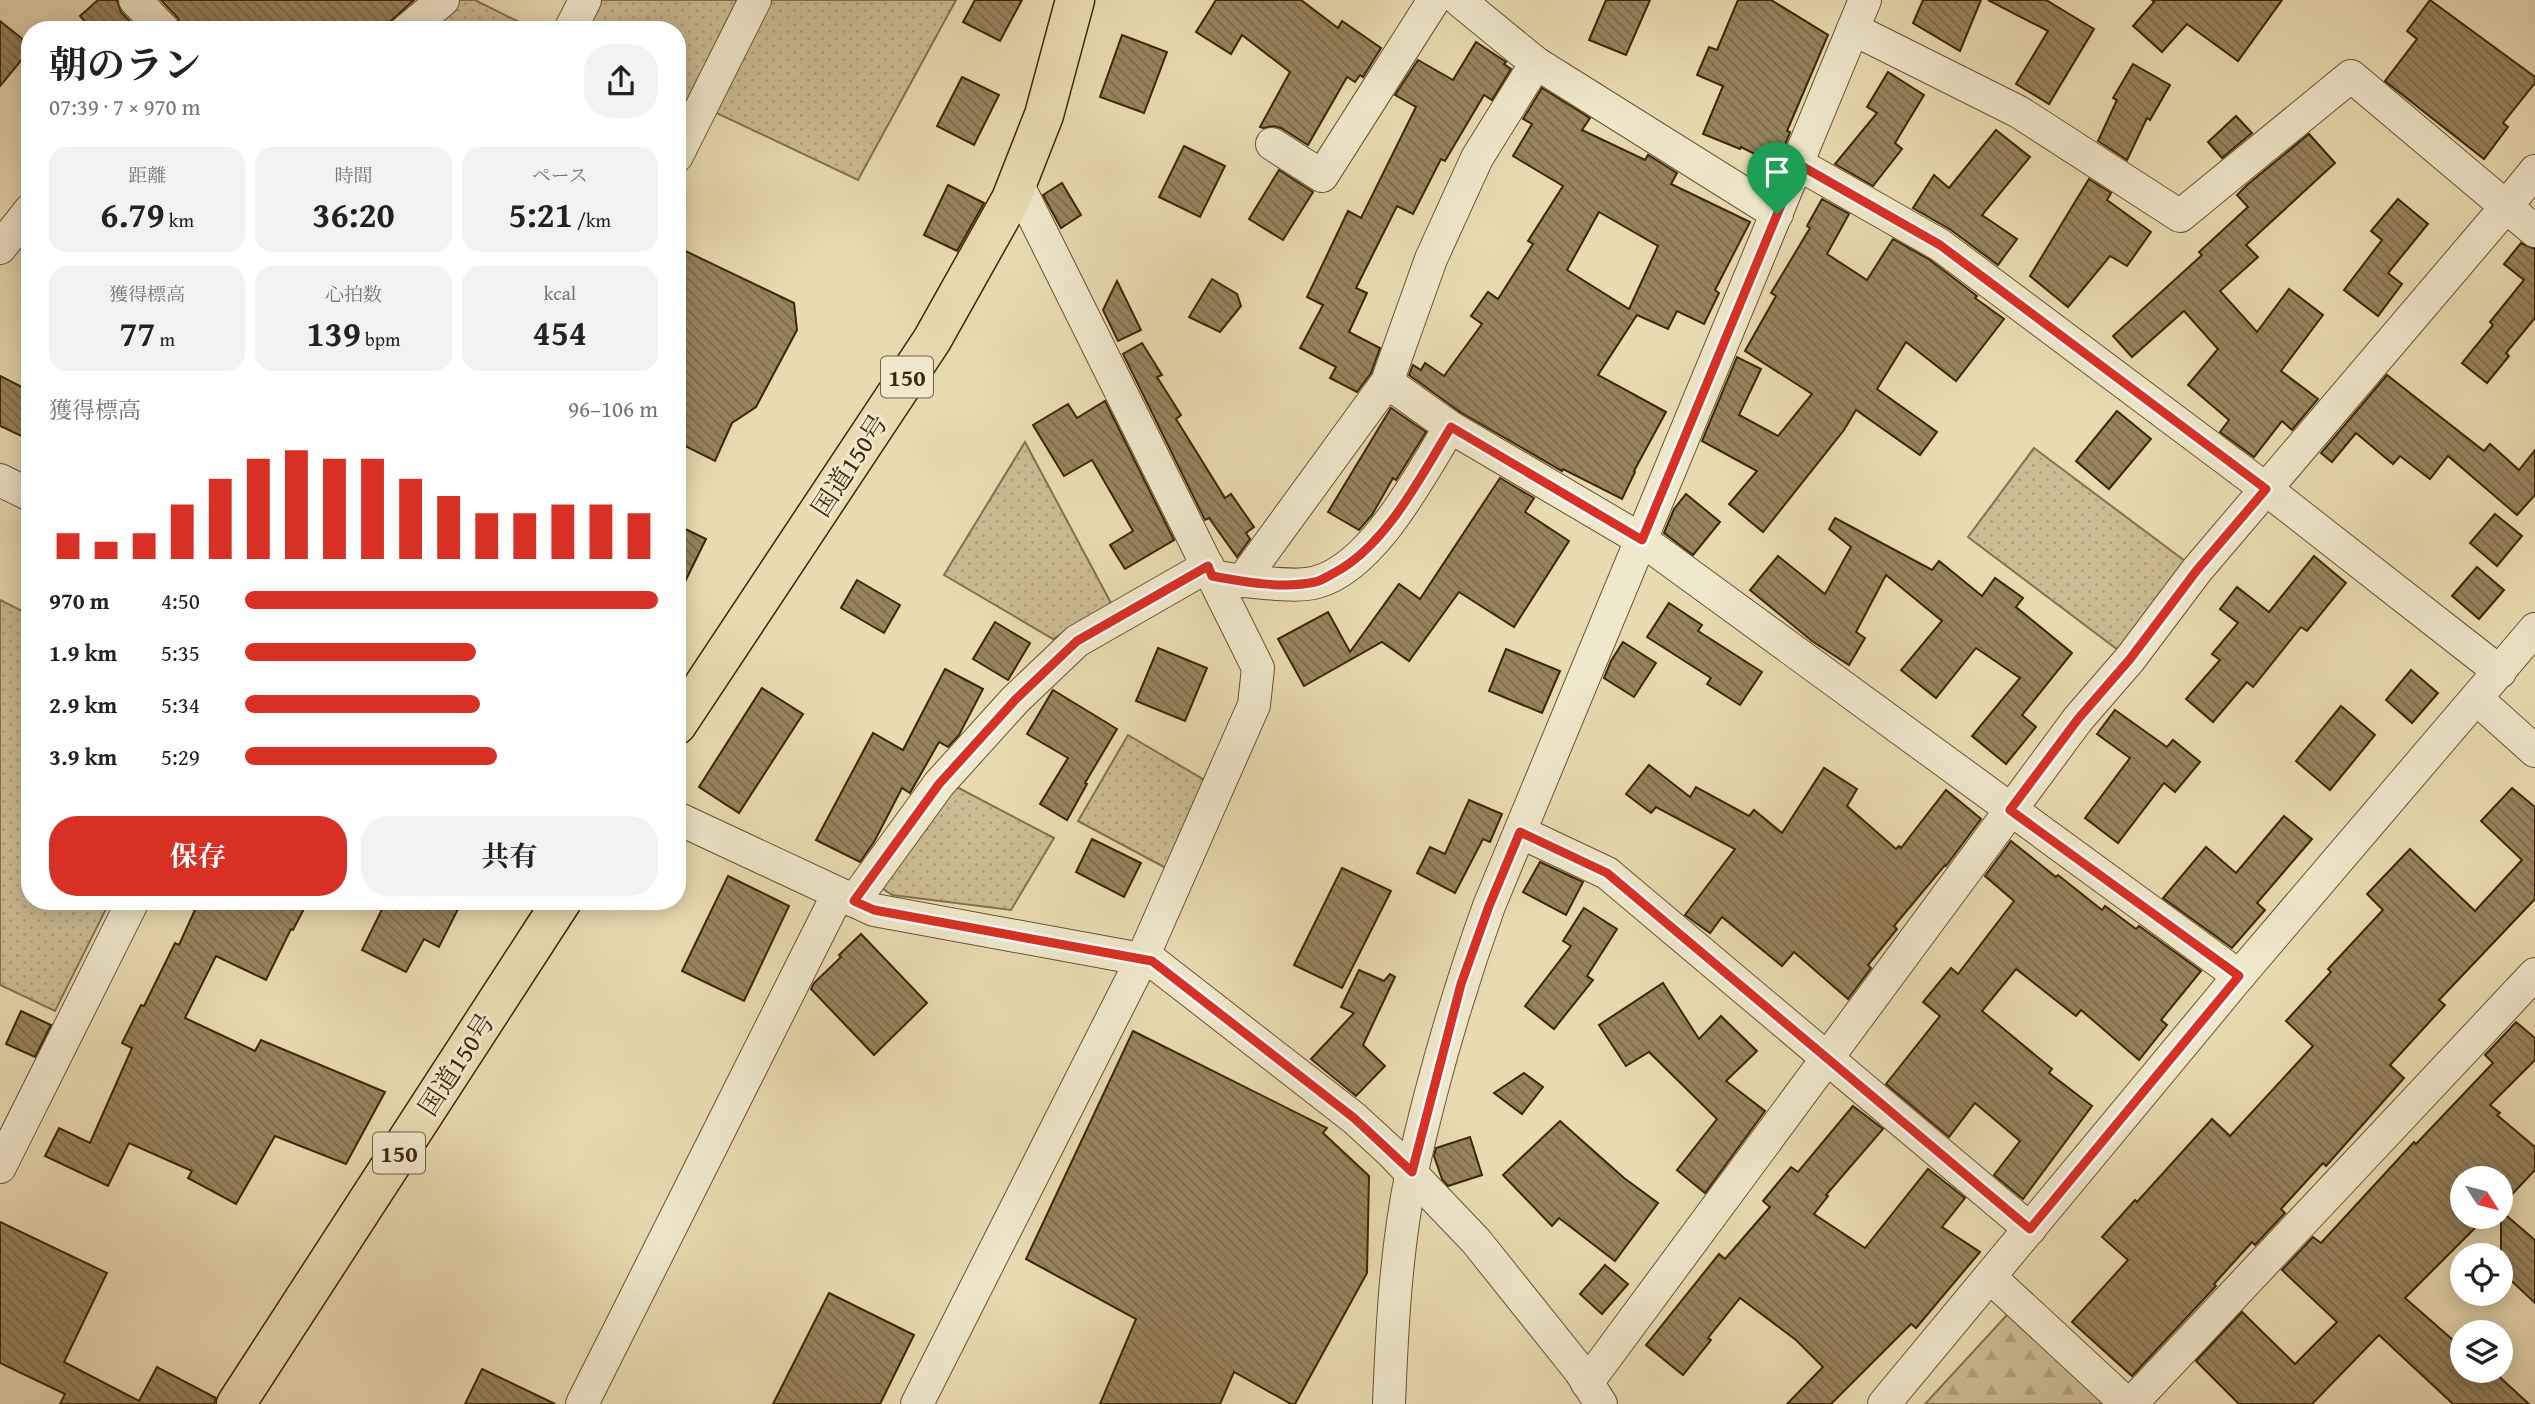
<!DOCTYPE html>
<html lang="ja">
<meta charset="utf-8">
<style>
body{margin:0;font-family:"Gentium Book Plus","Noto Serif JP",serif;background:#f2f2f2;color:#222;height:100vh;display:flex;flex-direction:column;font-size:26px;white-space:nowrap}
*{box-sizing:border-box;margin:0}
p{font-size:23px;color:#767676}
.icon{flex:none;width:38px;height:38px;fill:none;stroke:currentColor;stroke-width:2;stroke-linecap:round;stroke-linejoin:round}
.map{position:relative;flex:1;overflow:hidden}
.sheet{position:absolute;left:21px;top:21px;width:665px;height:889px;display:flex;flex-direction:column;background:#fff;border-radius:28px;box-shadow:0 4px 18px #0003}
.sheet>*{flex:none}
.needle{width:46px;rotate:126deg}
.tools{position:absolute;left:2450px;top:1166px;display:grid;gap:14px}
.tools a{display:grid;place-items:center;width:63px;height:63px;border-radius:50%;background:#fff;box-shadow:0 4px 18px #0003;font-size:35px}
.pin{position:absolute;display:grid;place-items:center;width:60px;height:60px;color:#fff;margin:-72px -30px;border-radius:50% 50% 50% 0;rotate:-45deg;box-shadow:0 0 7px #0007}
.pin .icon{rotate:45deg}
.round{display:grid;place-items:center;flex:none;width:74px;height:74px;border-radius:28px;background:#f2f2f2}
.head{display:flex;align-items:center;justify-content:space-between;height:119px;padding:0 28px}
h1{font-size:38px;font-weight:700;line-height:52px}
.stats{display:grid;grid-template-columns:repeat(3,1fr);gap:10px;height:119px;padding:7px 28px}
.stats div{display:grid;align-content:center;border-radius:18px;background:#f2f2f2;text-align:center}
.stats b{font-size:35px;font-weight:700}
.stats small{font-size:19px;font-weight:400}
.stats p{font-size:19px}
.chart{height:196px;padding:14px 28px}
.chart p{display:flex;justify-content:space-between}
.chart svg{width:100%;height:126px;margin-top:7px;stroke:#d93025;stroke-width:6}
.cta{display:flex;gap:14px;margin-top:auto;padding:14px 28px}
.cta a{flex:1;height:80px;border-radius:28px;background:#d93025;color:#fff;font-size:28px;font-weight:700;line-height:80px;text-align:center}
.cta a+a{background:#f2f2f2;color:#222}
ul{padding:0 28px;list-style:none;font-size:23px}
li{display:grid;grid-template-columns:112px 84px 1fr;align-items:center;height:52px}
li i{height:18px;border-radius:9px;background:#d93025}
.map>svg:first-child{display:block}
</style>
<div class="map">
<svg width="2535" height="1404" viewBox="0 0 2535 1404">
<defs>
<pattern id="grass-dots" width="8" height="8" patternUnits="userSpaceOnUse" patternTransform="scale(1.75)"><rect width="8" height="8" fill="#cbbc94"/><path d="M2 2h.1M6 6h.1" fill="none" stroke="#afa17e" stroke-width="1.8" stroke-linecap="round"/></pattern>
<pattern id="forest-firs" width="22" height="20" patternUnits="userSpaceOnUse" patternTransform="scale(1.75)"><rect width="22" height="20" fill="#cbbc94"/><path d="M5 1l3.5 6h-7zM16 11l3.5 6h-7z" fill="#afa17e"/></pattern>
<pattern id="building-back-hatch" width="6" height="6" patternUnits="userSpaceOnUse" patternTransform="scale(1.75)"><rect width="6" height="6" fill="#96845f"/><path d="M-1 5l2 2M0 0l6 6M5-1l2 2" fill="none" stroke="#7c6c4c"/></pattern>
</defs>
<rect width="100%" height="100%" fill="#e8dbb1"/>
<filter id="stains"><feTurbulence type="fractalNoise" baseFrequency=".00286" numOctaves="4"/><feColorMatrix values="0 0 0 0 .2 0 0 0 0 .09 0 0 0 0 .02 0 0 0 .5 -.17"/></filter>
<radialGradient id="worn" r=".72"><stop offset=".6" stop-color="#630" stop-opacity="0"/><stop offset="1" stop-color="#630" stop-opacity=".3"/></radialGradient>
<g fill="url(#grass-dots)" stroke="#84714d" stroke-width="2">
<path d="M443 0H475L535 30H407Z"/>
<path d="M585 0H956L858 180 702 106 677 156V30H570Z"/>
<path d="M1025 442 1111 603 1053 639 944 575Z"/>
<path d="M2034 448 2197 570 2130 659 1968 537Z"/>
<path d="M0 600 30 615V901H110L55 1011 0 985Z"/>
<path d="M1128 735 1218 788 1179 875 1078 821Z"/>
<path d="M953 785 1054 838 1011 910 892 895 876 884Z"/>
</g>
<path fill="url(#forest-firs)" stroke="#84714d" stroke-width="2" d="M2018 1303 2109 1404H1925Z"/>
<g fill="url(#building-back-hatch)" stroke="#3e2606" stroke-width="2" fill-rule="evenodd">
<path d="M98 0H117L121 12 138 30H93L80 16Z"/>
<path d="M161 0H414L392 20 376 30H182L178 18Z"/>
<path d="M975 0H1022L1000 41 963 22Z"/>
<path d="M1216 0H1301L1338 28 1342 21 1381 48 1363 77 1360 75 1355 82 1347 77 1308 145 1281 128 1274 126 1263 128 1260 127 1290 72 1242 35 1231 54 1196 32Z"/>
<path d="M1606 0H1650L1626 55 1589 40Z"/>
<path d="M1738 0H1771L1828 35 1787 131 1790 132 1777 165 1741 147 1740 149 1703 134 1723 86 1697 75 1709 47 1717 50Z"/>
<path d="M1923 0H1981L1960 51 1913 23Z"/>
<path d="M1988 0H2046L2094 29 2049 104 2016 84 2048 31Z"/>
<path d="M2152 0H2282L2238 61 2187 24 2162 52 2133 26 2154 2Z"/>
<path d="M2430 0 2535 77V83L2503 123 2508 127 2484 159 2385 81 2417 39 2407 31Z"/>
<path d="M0 21 30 45V50L0 86Z"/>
<path d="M1122 35 1167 52 1144 113 1100 97Z"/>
<path d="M1476 42 1506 62 1504 64 1511 69 1492 100 1484 95 1445 161 1441 159 1413 214 1397 206 1356 288 1367 293 1349 332 1380 348 1371 373 1357 392 1330 378 1336 367 1300 348 1323 305 1307 297 1348 211 1361 218 1416 107 1395 95 1418 60 1453 80Z"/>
<path d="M2133 64 2170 85 2150 120 2147 118 2127 160 2098 141 2117 100 2113 98Z"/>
<path d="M1888 72 1924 95 1895 143 1902 149 1873 186 1835 164 1877 113 1867 107Z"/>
<path d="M962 77 999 95 974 145 937 126Z"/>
<path d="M1542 88 1590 118 1582 130 1645 160 1648 155 1677 173 1671 184 1750 222 1715 290 1719 293 1704 324 1677 311 1668 329 1637 315 1598 375 1666 412 1634 471 1635 472 1622 499 1563 469 1562 471 1460 412 1409 375 1413 365 1421 370 1425 363 1444 376 1482 324 1471 316 1488 292 1498 299 1533 244 1528 241 1563 186 1513 156 1532 124 1523 119ZM1599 212 1658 246 1629 309 1567 270Z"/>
<path d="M2236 116 2252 133 2222 158 2208 142Z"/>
<path d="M1996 130 2030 157 1982 215 2017 239 1998 265 1951 230 1913 208 1934 175 1949 188Z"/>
<path d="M2309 134 2335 163 2246 245 2258 257 2220 291 2257 332 2289 289 2323 315 2281 371 2318 399 2292 430 2282 421 2254 457 2220 432 2229 420 2188 385 2218 349 2184 311 2132 357 2113 336 2202 255 2199 252 2248 207 2237 195 2247 185Z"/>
<path d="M1184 146 1225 166 1200 217 1159 197Z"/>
<path d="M1279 170 1313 192 1283 240 1249 219Z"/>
<path d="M2089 179 2111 193 2107 200 2151 232 2127 266 2110 256 2068 307 2030 276Z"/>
<path d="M1062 183 1081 215 1061 228 1043 195Z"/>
<path d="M948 185 984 203 957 251 924 235Z"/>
<path d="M1822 199 1849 214 1827 254 1867 280 1893 239 1930 260 1977 296 1975 298 2004 319 1956 381 1906 342 1877 389 1937 432 1920 455 1856 410 1844 430 1763 532 1729 504 1757 471 1702 441 1737 357 1761 369 1739 415 1778 436 1812 394 1745 351 1776 296 1771 293 1810 228 1807 226Z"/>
<path d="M2398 199 2428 224 2388 273 2402 284 2378 316 2344 290 2382 240 2371 231Z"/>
<path d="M2521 243 2535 249V318L2506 353 2509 356 2487 383 2462 363 2493 325 2490 322 2524 280 2504 264Z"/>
<path d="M677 247 794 303 797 330 756 407 732 423 715 461 677 442Z"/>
<path d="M1212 279 1237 294 1241 306 1220 332 1189 317Z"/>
<path d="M1117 281 1141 330 1118 341 1103 310Z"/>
<path d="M1142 343 1162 375 1157 377 1181 415 1176 419 1225 498 1231 494 1254 527 1246 533 1250 539 1237 557 1209 518 1205 520 1123 354Z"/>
<path d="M2387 375 2484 451 2490 444 2519 470 2535 450V495L2517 515 2448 456 2430 479 2400 456 2393 464 2356 433 2332 462 2321 453Z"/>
<path d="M0 376 30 391V440L0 426Z"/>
<path d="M1105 401 1174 540 1125 569 1110 545 1133 531 1092 460 1064 476 1033 425 1068 404 1077 418Z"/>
<path d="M1391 408 1426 432 1396 480 1393 478 1372 515 1359 530 1328 512Z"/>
<path d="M2117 411 2151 439 2109 489 2076 461Z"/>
<path d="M1500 478 1534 498 1525 512 1569 541 1514 627 1459 592 1409 661 1382 642 1304 686 1278 639 1328 612 1350 652 1399 584 1420 599Z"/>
<path d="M1686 494 1720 522 1693 555 1664 533 1674 509Z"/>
<path d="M2495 514 2522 536 2497 566 2470 543Z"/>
<path d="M1835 518 1932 570 1939 561 1982 596 1995 578 2023 598 2016 607 2072 653 2022 715 2036 727 2006 764 1972 736 2020 678 1976 648 1936 698 1901 670 1942 621 1886 575 1856 632 1865 638 1849 665 1812 641 1750 590 1778 556 1825 594 1851 547 1829 529Z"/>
<path d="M677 525 706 539 677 598Z"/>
<path d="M2314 556 2346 583 2307 631 2301 627 2253 687 2247 682 2213 722 2186 699 2220 660 2212 654 2238 623 2220 609 2237 587 2269 612Z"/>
<path d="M2477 567 2504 590 2479 619 2452 596Z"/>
<path d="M857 580 900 605 884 633 841 608Z"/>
<path d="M1669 603 1702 625 1698 631 1762 672 1740 705 1707 684 1711 678 1647 637Z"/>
<path d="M995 622 1030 643 1008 680 973 659Z"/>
<path d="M1623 642 1656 663 1634 697 1604 678 1611 661Z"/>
<path d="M1158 648 1207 668 1185 721 1136 701Z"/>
<path d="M1506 649 1560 671 1542 713 1489 691Z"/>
<path d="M945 669 983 689 959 735 948 747 939 742 910 793 902 788 874 842 860 862 816 840 873 733 903 750Z"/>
<path d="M2411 670 2438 693 2412 723 2386 700Z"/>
<path d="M762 688 803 714 739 813 699 787Z"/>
<path d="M1053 690 1117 729 1085 783 1087 784 1067 820 1040 804 1068 758 1027 734Z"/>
<path d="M2341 706 2375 735 2330 790 2296 761Z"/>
<path d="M2115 710 2167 747 2173 740 2200 762 2175 792 2164 783 2118 843 2085 818 2130 758 2097 734Z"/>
<path d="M1649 765 1690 797 1696 787 1749 816 1754 810 1782 833 1824 768 1857 789 1847 806 1896 849 1899 846 1901 848 1946 790 1981 819 1946 866 1945 865 1894 926 1897 929 1868 965 1871 968 1848 999 1794 952 1782 966 1722 917 1710 933 1685 915 1735 849 1656 807 1651 813 1626 794Z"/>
<path d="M2512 788 2535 807V899L2439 1000 2445 1005 2390 1065 2404 1078 2326 1166 2323 1163 2281 1209 2285 1213 2255 1245 2252 1242 2214 1284 2216 1286 2132 1376 2072 1322 2128 1260 2102 1237 2135 1200 2137 1202 2212 1119 2230 1136 2313 1046 2286 1021 2331 972 2328 969 2383 910 2367 894 2410 849 2475 911 2522 860 2481 821Z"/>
<path d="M1469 800 1502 814 1490 842 1483 839 1455 893 1417 873 1430 847 1445 854Z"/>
<path d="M2284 816 2312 839 2257 903 2265 910 2232 948 2163 898 2206 847 2236 873Z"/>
<path d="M1092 839 1141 863 1124 897 1076 872Z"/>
<path d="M2011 841 2056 877 2058 875 2102 910 2105 906 2136 929 2139 926 2201 971 2161 1020 2167 1025 2139 1060 2081 1010 2076 1016 2016 969 1982 1011 2052 1069 2049 1073 2092 1106 2023 1199 1994 1175 2020 1141 1975 1103 1949 1137 1886 1084 1940 1016 1923 1002 1951 968 1958 974 2014 901 1985 876Z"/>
<path d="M1540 862 1583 882 1566 915 1523 892Z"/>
<path d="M1342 868 1391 891 1342 988 1294 965Z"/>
<path d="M728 876 789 906 744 1001 682 971Z"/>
<path d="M199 901H308L293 930 291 929 266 980 216 956 185 1018 255 1051 261 1040 385 1092 346 1164 275 1136 236 1204 188 1178 192 1171 129 1143 108 1186 45 1156 59 1128 90 1143 132 1048 122 1043 141 1005 144 1006 175 943 179 945Z"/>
<path d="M386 901H462L439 947 424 939 406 972 362 950Z"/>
<path d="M1584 908 1617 929 1587 976 1593 980 1554 1029 1525 1006 1571 946 1563 941Z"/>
<path d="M861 934 927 1003 874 1055 811 989 814 983 841 957 839 955Z"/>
<path d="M1359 970 1384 981 1390 974 1395 977 1363 1045 1385 1066 1356 1096 1311 1059 1354 1013 1341 1007Z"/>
<path d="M1663 983 1699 1039 1721 1016 1757 1051 1726 1081 1765 1111 1705 1193 1677 1170 1717 1119 1649 1052 1626 1066 1599 1025Z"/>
<path d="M21 1011 51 1025 35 1057 6 1044Z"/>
<path d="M2516 1022 2535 1038V1060L2490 1105 2500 1113 2497 1115 2535 1147V1170L2501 1206V1178H2462V1216H2487L2405 1298 2462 1348V1370H2492L2529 1404H2453L2379 1335 2312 1404H2239L2196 1361 2242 1312 2295 1364 2337 1322 2282 1270 2313 1237 2321 1243 2414 1142 2416 1144 2493 1063 2485 1055Z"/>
<path d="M1133 1031 1327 1128 1323 1133 1369 1176 1367 1273 1295 1404H1291L1234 1372 1220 1404H1100L1136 1319 1026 1259Z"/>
<path d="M1524 1073 1543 1087 1522 1114 1494 1093Z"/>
<path d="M1853 1106 1883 1129 1826 1195 1828 1196 1814 1214 1865 1248 1928 1169 1965 1198 1942 1227 1980 1252 1916 1328 1911 1324 1831 1404H1787L1823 1367 1796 1340 1740 1298 1708 1338 1711 1340 1683 1375 1646 1345 1719 1254 1725 1259 1770 1207 1763 1201 1791 1167 1798 1172Z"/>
<path d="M1560 1121 1624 1178 1658 1203 1615 1261 1559 1218 1552 1226 1503 1175Z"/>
<path d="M1470 1137 1482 1175 1448 1186 1442 1179 1434 1156 1436 1148Z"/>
<path d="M2501 1211 2535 1240V1303L2501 1271Z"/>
<path d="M0 1222 107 1273 64 1362 139 1401 157 1367 216 1398 214 1404H60L65 1394 0 1363Z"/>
<path d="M1605 1265 1628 1284 1602 1314 1580 1294Z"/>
<path d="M829 1293 914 1335 880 1404H773Z"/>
<path d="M482 1369 555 1404H465Z"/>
</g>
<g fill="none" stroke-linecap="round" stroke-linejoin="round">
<defs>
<g id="minor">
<path d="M135 0 164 30"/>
<path d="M1459 0 1536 63 1777 214"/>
<path d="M1853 29 2019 112 2180 216 2351 76 2535 231"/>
<path d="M407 30 443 0"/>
<path d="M570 30 585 0"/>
<path d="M1272 144 1322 176 1434 0"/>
<path d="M677 156 755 0"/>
<path d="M1798 164 1940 245 2266 489 2500 672"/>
<path d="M0 248 30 210"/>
<path d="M1387 382 1450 427 1642 540 2239 976"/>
<path d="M0 480 30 495"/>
<path d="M1212 576 1242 581 1387 382 1431 259 1477 158 1536 63"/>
<path d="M1242 581C1263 582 1296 588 1317 582 1374 566 1421 474 1450 427"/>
<path d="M2477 699 2535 751"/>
<path d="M677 818 874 910 1152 961 1354 1118 1391 1152 1476 1241 1580 1371 1601 1404"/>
<path d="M1520 832 1607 873 2030 1229"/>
<path d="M854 901 939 784 1015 700 1077 641 1208 566"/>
<path d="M0 1167 133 901"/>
<path d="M1990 1277 2127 1404"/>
<path d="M1587 1383 2078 719 2130 659 2197 570 2505 208 2535 171"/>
<path d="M582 1404 838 894"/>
<path d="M917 1404 1142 959 1254 705 1258 668 1017 183"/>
<path d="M1389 1404C1392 1327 1396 1247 1412 1171 1432 1082 1458 992 1489 906L1865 0"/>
<path d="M1884 1404 2239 976 2535 629"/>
<path d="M2131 1404 2535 974"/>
</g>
<g id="highway">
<path d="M677 725 932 340 1011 199 1044 115 1075 0"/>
<path d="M236 1404 562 901"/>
</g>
</defs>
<use href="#minor" stroke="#685331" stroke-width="34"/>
<use href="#highway" stroke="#3e2606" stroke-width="41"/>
<use href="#minor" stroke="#f0e8cc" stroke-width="32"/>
<use href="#highway" stroke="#e8dbb1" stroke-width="38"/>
</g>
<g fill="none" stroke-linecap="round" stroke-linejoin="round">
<defs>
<path id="route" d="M1798 164 1940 245 2266 489 2197 570 2130 659 2078 719 2010 810 2239 976 2030 1229 1607 873 1520 832 1489 906 1461 984 1412 1172 1354 1118 1152 961 874 910 854 901 939 784 1015 700 1077 641 1208 566 1212 576C1244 582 1283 589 1315 582 1321 581 1328 576 1334 573 1386 546 1421 476 1451 427L1642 540Z"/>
</defs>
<use href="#route" stroke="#fff" stroke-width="14"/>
<use href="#route" stroke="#d93025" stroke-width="9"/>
</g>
<g text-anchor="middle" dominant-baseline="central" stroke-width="6" stroke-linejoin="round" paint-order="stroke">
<g fill="#f0e8cc" stroke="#736041" stroke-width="2">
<rect x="881" y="356.5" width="52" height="41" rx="5"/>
<rect x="373" y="1132.5" width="52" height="41" rx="5"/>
</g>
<g font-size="24" font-weight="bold" fill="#3e2606">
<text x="907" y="377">150</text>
<text x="399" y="1153">150</text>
</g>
<g font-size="26" fill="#3e2606" stroke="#f0e8cc">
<text transform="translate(849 465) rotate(-57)">国道150号</text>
<text transform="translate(456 1064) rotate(-57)">国道150号</text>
</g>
</g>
<rect width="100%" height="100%" filter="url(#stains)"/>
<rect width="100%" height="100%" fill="url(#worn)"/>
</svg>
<div class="tools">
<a><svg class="needle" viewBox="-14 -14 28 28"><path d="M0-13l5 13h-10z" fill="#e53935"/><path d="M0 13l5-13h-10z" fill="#767676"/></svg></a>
<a><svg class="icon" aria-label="locate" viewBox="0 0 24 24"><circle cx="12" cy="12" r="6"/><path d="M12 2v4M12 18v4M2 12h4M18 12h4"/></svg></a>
<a><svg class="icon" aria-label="layers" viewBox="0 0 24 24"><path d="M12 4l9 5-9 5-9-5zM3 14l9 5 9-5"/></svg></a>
</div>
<div class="pin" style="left:1777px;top:214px;background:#1e9e55"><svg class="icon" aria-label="arrive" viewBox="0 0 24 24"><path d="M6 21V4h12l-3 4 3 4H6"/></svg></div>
<section class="sheet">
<div class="head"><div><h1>朝のラン</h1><p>07:39 · 7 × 970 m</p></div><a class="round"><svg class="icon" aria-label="share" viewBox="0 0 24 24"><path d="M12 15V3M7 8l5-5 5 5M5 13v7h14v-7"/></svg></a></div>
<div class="stats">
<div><p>距離</p><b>6.79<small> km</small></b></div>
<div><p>時間</p><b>36:20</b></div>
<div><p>ペース</p><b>5:21<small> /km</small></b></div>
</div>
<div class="stats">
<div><p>獲得標高</p><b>77<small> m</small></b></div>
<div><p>心拍数</p><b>139<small> bpm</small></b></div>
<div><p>kcal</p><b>454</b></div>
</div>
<div class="chart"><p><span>獲得標高</span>96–106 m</p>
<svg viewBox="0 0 160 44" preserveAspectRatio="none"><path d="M5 44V35M15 44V38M25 44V35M35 44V25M45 44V16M55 44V9M65 44V6M75 44V9M85 44V9M95 44V16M105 44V22M115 44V28M125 44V28M135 44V25M145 44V25M155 44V28"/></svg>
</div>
<ul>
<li><b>970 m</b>4:50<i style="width:100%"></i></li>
<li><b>1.9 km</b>5:35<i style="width:56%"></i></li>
<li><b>2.9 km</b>5:34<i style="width:57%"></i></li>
<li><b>3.9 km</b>5:29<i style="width:61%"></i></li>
</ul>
<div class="cta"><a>保存</a><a>共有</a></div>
</section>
</div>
